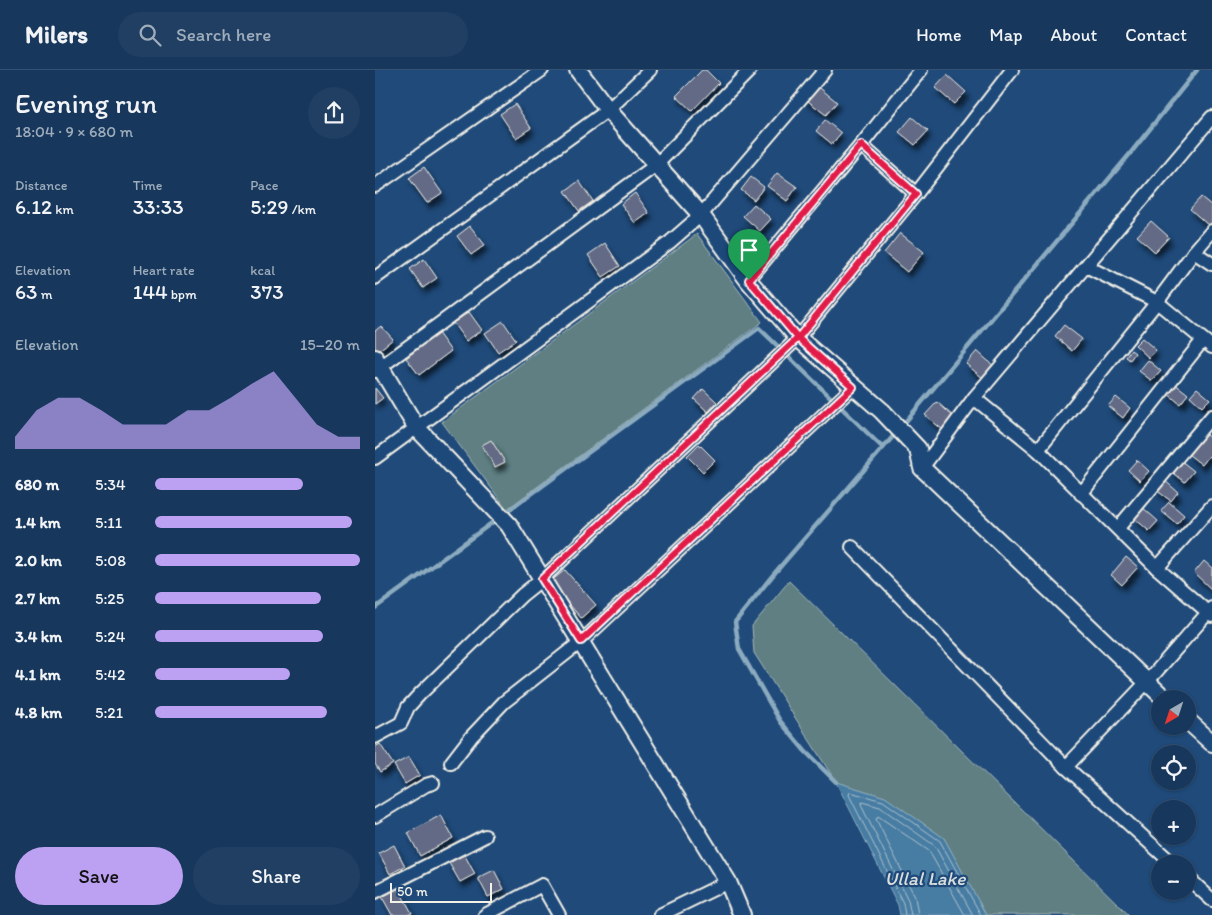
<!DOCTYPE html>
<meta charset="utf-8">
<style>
body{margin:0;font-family:Itim,sans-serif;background:#203f62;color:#f1f3f6;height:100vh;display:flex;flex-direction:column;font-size:19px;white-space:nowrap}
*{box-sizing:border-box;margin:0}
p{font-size:16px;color:#9eacbb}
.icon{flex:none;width:28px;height:28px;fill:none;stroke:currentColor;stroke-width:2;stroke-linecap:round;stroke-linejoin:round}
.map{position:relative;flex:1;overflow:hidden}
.panel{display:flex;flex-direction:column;background:#17385c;width:375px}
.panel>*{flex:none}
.needle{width:32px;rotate:219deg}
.fabs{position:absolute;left:776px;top:620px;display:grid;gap:10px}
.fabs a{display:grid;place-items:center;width:45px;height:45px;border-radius:50%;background:#17385c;box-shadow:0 1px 4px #0004,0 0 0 1px #365272;font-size:25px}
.scale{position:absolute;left:15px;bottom:12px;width:102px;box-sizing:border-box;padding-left:5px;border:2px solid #f4f1e8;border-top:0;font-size:14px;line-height:18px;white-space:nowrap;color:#f4f1e8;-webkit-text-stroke:4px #1f4a7a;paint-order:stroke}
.pin{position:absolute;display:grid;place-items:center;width:42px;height:42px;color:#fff;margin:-51px -21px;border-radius:50% 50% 50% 0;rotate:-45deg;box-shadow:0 0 5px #0007}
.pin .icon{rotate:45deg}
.round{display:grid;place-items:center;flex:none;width:52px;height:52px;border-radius:26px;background:#203f62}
.head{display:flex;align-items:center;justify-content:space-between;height:85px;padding:0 15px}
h1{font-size:28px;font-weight:600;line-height:38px}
.figures{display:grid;grid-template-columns:repeat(3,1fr);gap:8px;height:85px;padding:5px 15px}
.figures div{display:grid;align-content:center}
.figures b{font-size:21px;font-weight:600}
.figures small{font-size:14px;font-weight:400}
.figures p{font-size:14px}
.chart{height:140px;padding:10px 15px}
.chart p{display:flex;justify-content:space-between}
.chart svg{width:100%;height:90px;margin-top:5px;fill:#bca0f2;opacity:.7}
.button{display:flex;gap:10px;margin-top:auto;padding:10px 15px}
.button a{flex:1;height:58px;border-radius:30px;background:#bca0f2;color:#111;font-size:20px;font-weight:600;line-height:58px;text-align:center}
.button a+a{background:#203f62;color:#f1f3f6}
ul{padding:0 15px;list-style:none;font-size:16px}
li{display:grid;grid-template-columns:80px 60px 1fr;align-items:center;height:38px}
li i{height:12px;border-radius:6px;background:#bca0f2}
header{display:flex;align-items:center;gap:30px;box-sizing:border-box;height:70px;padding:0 25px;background:#17385c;border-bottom:1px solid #365272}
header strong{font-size:24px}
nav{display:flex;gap:28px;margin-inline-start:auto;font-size:18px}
.search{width:350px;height:45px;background:#203f62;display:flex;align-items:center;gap:12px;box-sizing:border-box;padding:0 18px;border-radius:28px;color:#9eacbb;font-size:19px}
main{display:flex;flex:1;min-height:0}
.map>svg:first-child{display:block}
</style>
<header>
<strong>Milers</strong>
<div class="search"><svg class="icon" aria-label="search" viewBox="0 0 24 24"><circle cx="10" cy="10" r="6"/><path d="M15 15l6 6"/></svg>Search here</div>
<nav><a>Home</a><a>Map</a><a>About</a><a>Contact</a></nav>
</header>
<main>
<section class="panel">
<div class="head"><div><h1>Evening run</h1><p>18:04 · 9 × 680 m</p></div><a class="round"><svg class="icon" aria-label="share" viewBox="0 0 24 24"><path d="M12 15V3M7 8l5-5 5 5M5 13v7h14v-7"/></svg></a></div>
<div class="figures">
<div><p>Distance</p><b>6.12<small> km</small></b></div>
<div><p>Time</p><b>33:33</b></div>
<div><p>Pace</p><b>5:29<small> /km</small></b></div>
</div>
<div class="figures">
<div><p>Elevation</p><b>63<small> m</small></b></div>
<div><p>Heart rate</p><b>144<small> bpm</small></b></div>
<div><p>kcal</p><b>373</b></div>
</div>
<div class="chart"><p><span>Elevation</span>15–20 m</p>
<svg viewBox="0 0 160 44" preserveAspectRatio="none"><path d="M0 44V38L10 25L20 19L30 19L40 25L50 32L60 32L70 32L80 25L90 25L100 19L110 12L120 6L130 19L140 32L150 38L160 38V44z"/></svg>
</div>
<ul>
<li><b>680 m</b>5:34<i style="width:72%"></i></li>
<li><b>1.4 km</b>5:11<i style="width:96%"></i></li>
<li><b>2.0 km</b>5:08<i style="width:100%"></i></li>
<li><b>2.7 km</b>5:25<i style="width:81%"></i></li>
<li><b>3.4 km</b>5:24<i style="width:82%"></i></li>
<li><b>4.1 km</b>5:42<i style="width:66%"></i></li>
<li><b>4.8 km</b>5:21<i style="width:84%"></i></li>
</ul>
<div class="button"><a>Save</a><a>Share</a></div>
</section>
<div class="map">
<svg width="837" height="845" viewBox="0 0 837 845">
<defs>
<filter id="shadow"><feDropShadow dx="3" dy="5.5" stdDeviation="2.5" flood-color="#0009"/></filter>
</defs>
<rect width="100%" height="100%" fill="#1f4a7a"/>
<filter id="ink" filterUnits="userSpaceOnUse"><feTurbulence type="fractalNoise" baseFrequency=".02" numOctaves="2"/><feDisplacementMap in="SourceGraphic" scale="10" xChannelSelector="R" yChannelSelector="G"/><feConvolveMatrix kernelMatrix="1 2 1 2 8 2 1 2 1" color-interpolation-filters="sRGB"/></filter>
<g filter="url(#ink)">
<g fill="#5e7f83" stroke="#a9b8b6">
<path d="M322 164 387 252 132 439 67 352Z"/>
<path d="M414 511 754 845H611L569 768 510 727 461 712 379 583 377 556Z"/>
</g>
<path fill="#467ca3" stroke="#8cabbf" d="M461 712 510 727 569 768 611 845H525L523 835Z"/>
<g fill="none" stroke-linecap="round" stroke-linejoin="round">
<g stroke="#aec2cc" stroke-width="1">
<path d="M530 845 528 833 474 725 475 722 508 731 565 771 606 845"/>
<path d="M536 845 533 830 486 735 487 732 505 737 560 776 598 845"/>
<path d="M543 845 540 827 501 749 503 746 554 781 590 845"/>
</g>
<g stroke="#8cabbf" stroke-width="4.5">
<path d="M526 357 754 85 822 0"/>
<path d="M0 538 384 258 508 378"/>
<path d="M461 712 430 681 405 651 364 579 360 552 398 505 521 363"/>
</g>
</g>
<g fill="#626a86" stroke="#f4f1e8" filter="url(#shadow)">
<path d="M327 0H331L344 13 317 41 301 26Z"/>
<path d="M572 5 591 22 579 34 560 18Z"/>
<path d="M440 14 462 32 451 45 429 28Z"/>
<path d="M140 34 156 58 141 68 125 44Z"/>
<path d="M537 47 553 61 540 75 524 62Z"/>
<path d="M450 50 466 63 457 74 441 61Z"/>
<path d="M49 97 67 123 52 133 34 108Z"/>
<path d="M402 103 422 117 412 131 392 116Z"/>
<path d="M376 107 389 117 379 130 366 120Z"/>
<path d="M204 111 218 131 204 141 190 121Z"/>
<path d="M260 123 274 143 260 153 246 134Z"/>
<path d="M826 127 837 136V152L834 156 815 139Z"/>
<path d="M379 134 396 149 385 161 368 146Z"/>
<path d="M776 151 794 167 780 182 762 166Z"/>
<path d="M95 156 110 175 96 185 82 166Z"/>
<path d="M525 163 549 182 532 202 509 183Z"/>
<path d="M230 173 245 196 228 207 213 185Z"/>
<path d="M49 189 62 208 48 218 35 199Z"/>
<path d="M94 242 107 260 91 271 78 253Z"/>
<path d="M128 251 141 270 123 282 110 263Z"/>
<path d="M689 255 707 269 697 281 680 266Z"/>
<path d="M6 256 18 269 3 281 0 278V261Z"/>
<path d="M63 263 76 281 44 305 31 288Z"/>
<path d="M767 268 781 280 774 288 760 275Z"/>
<path d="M756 280 760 283 755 290 751 287Z"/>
<path d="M602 281 621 298 610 310 591 294Z"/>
<path d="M773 290 786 301 777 311 764 301Z"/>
<path d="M799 313 813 324 805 334 791 322Z"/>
<path d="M0 318 8 328 0 334Z"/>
<path d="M822 318 835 329 827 337 815 326Z"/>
<path d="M328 319 342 332 333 342 319 329Z"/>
<path d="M741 327 755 338 748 348 733 336Z"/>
<path d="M562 332 580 348 569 361 550 345Z"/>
<path d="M830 364 837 370V389L834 386 827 395 813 384Z"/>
<path d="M116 370 130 392 120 397 107 375Z"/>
<path d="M324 374 340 390 328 402 312 386Z"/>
<path d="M762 390 774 401 765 411 753 400Z"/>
<path d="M805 390 819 401 810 412 796 401Z"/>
<path d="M789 410 803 422 796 431 781 420Z"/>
<path d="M794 432 809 445 802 454 786 441Z"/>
<path d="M767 437 783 451 774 461 758 447Z"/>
<path d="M751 487 763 497 747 515 736 505Z"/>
<path d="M829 491 837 498 836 519 819 503Z"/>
<path d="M190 500 221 535 206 548 175 512Z"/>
<path d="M5 674 18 694 5 702 0 694V677Z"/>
<path d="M34 687 45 705 30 714 19 695Z"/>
<path d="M66 745 78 768 45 786 33 763Z"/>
<path d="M19 775 30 796 15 804 4 783Z"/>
<path d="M89 784 100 804 85 812 74 793Z"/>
<path d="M119 800 129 819 113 827 103 808Z"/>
<path d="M23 818 37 843 32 845H17L7 827Z"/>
</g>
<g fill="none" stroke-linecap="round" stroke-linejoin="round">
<defs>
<g id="minor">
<path d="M486 75 541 124"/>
<path d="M0 116 167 0"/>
<path d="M819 182 837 194"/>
<path d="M711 196 782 232 837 277"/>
<path d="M0 208 233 40 275 0"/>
<path d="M373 210 486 75 546 0"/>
<path d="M0 301 281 95 375 0"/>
<path d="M599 328 663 380 782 498 837 546"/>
<path d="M663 380 782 232 819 182 837 161"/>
<path d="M0 388 295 172 326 145 450 0"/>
<path d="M547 398 599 328 837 47"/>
<path d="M706 424 828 270"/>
<path d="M743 458 837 346"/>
<path d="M477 477 691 697 798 794"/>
<path d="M782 498 837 436"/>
<path d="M0 667 26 653 33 637 45 624 147 525 167 509 423 268 541 124 637 0"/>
<path d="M76 693 96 667 129 632 207 571 478 317"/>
<path d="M691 697 772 612 837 538"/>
<path d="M0 746 51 715 58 713"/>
<path d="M812 807 837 830"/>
<path d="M0 822 110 766"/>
<path d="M110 845 167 815 184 845"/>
<path d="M285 845 353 812"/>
</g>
<g id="tertiary">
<path d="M203 0 233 40 326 145 373 210 423 268 507 341 543 379 547 398 790 629"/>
<path d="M0 288 41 357 134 455 353 812 367 845"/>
<path d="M812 650 837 673"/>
</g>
</defs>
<use href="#minor" stroke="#f4f1e8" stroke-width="16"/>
<use href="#tertiary" stroke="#f4f1e8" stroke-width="20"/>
<use href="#minor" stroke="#1f4a7a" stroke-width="12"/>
<use href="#tertiary" stroke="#1f4a7a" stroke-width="16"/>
</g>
</g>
<g fill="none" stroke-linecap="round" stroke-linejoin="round" filter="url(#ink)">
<defs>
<path id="route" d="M374 210 423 268 167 509 206 571 478 317 423 268 541 124 486 75 374 210"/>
</defs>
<use href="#route" stroke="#fff" stroke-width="10"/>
<use href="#route" stroke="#e11d48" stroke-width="6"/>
</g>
<g text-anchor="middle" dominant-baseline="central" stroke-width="4.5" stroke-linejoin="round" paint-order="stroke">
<g font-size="19" font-style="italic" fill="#dadfde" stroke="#1f4a7a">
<text x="550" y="808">Ullal Lake</text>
</g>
</g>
</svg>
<div class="fabs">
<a><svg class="needle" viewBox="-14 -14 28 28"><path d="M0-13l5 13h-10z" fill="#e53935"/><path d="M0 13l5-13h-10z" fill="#9eacbb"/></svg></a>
<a><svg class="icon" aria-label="locate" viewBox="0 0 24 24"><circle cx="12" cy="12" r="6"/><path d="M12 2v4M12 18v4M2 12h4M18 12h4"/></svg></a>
<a>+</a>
<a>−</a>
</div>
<div class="scale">50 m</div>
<div class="pin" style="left:374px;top:210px;background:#1e9e55"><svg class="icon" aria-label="arrive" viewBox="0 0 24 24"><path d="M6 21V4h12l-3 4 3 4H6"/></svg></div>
</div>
</main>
